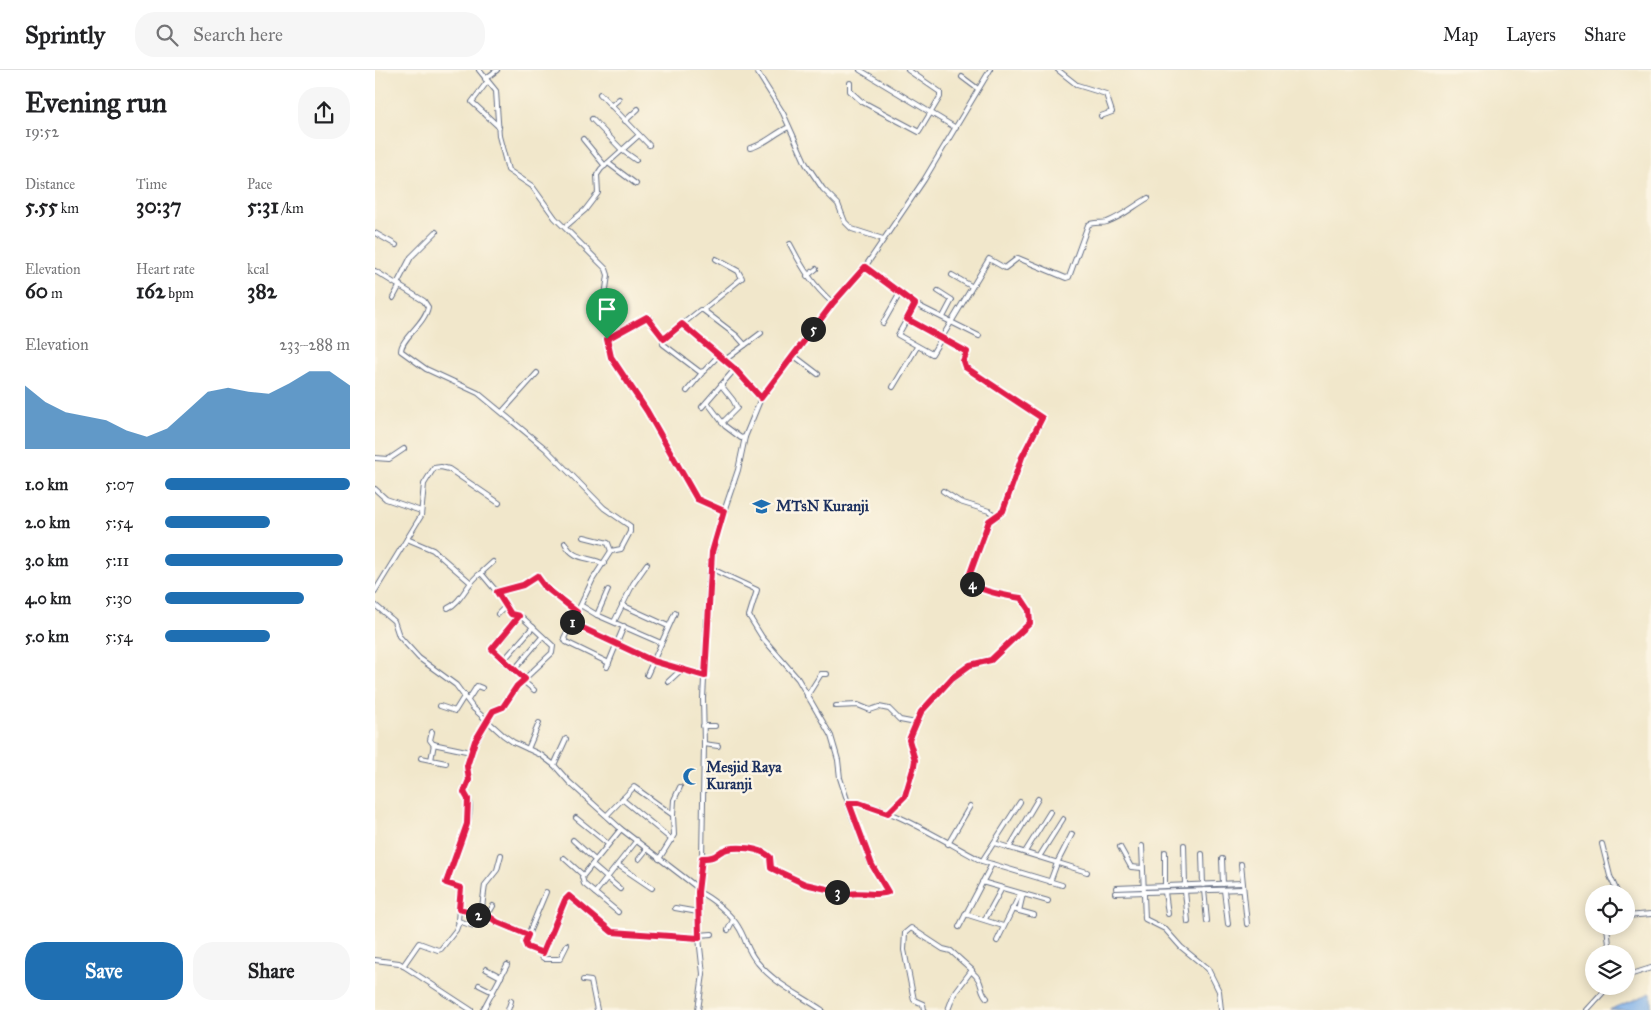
<!DOCTYPE html>
<meta charset="utf-8">
<style>
body{margin:0;font-family:"IM FELL Great Primer",serif;background:#f6f6f6;color:#202124;height:100vh;display:flex;flex-direction:column;font-size:19px;white-space:nowrap}
*{box-sizing:border-box;margin:0}
p{font-size:16px;color:#757577}
.icon{flex:none;width:28px;height:28px;fill:none;stroke:currentColor;stroke-width:2;stroke-linecap:round;stroke-linejoin:round}
.map{position:relative;flex:1;overflow:hidden}
.sheet{display:flex;flex-direction:column;background:#fff;width:375px}
.sheet>*{flex:none}
.buttons{position:absolute;left:1210px;top:815px;display:grid;gap:10px}
.buttons a{display:grid;place-items:center;width:50px;height:50px;border-radius:50%;background:#fff;box-shadow:0 2px 12px #0003;font-size:25px}
.pin{position:absolute;display:grid;place-items:center;width:42px;height:42px;color:#fff;margin:-51px -21px;border-radius:50% 50% 50% 0;rotate:-45deg;box-shadow:0 0 5px #0007}
.pin .icon{rotate:45deg}
.km{position:absolute;width:25px;height:25px;margin:-12px;border-radius:50%;background:#222;color:#fff;font-size:14px;line-height:25px;text-align:center}
.round{display:grid;place-items:center;flex:none;width:52px;height:52px;border-radius:20px;background:#f6f6f6}
.overview{display:flex;align-items:center;justify-content:space-between;height:85px;padding:0 25px}
h1{font-size:28px;font-weight:700;line-height:38px}
.metrics{display:grid;grid-template-columns:repeat(3,1fr);gap:8px;height:85px;padding:5px 25px}
.metrics div{display:grid;align-content:center}
.metrics b{font-size:21px;font-weight:700}
.metrics small{font-size:14px;font-weight:400}
.metrics p{font-size:14px}
.chart{height:140px;padding:10px 25px}
.chart p{display:flex;justify-content:space-between}
.chart svg{width:100%;height:90px;margin-top:5px;fill:#1f6fb2;opacity:.7}
.cta{display:flex;gap:10px;margin-top:auto;padding:10px 25px}
.cta a{flex:1;height:58px;border-radius:20px;background:#1f6fb2;color:#fff;font-size:20px;font-weight:700;line-height:58px;text-align:center}
.cta a+a{background:#f6f6f6;color:#202124}
ul{padding:0 25px;list-style:none;font-size:16px}
li{display:grid;grid-template-columns:80px 60px 1fr;align-items:center;height:38px}
li i{height:12px;border-radius:6px;background:#1f6fb2}
header{display:flex;align-items:center;gap:30px;box-sizing:border-box;height:70px;padding:0 25px;background:#fff;border-bottom:1px solid #e0e0e0}
header strong{font-size:24px}
nav{display:flex;gap:28px;margin-inline-start:auto;font-size:18px}
.search{width:350px;height:45px;background:#f6f6f6;display:flex;align-items:center;gap:12px;box-sizing:border-box;padding:0 18px;border-radius:20px;color:#757577;font-size:19px}
main{display:flex;flex:1;min-height:0}
.map>svg:first-child{display:block}
</style>
<header>
<strong>Sprintly</strong>
<div class="search"><svg class="icon" aria-label="search" viewBox="0 0 24 24"><circle cx="10" cy="10" r="6"/><path d="M15 15l6 6"/></svg>Search here</div>
<nav><a>Map</a><a>Layers</a><a>Share</a></nav>
</header>
<main>
<section class="sheet">
<div class="overview"><div><h1>Evening run</h1><p>19:52</p></div><a class="round"><svg class="icon" aria-label="share" viewBox="0 0 24 24"><path d="M12 15V3M7 8l5-5 5 5M5 13v7h14v-7"/></svg></a></div>
<div class="metrics">
<div><p>Distance</p><b>5.55<small> km</small></b></div>
<div><p>Time</p><b>30:37</b></div>
<div><p>Pace</p><b>5:31<small> /km</small></b></div>
</div>
<div class="metrics">
<div><p>Elevation</p><b>60<small> m</small></b></div>
<div><p>Heart rate</p><b>162<small> bpm</small></b></div>
<div><p>kcal</p><b>382</b></div>
</div>
<div class="chart"><p><span>Elevation</span>233–288 m</p>
<svg viewBox="0 0 160 44" preserveAspectRatio="none"><path d="M0 44V13L10 21L20 26L30 28L40 30L50 35L60 38L70 34L80 25L90 16L100 14L110 16L120 17L130 12L140 6L150 6L160 13V44z"/></svg>
</div>
<ul>
<li><b>1.0 km</b>5:07<i style="width:100%"></i></li>
<li><b>2.0 km</b>5:54<i style="width:57%"></i></li>
<li><b>3.0 km</b>5:11<i style="width:96%"></i></li>
<li><b>4.0 km</b>5:30<i style="width:75%"></i></li>
<li><b>5.0 km</b>5:54<i style="width:57%"></i></li>
</ul>
<div class="cta"><a>Save</a><a>Share</a></div>
</section>
<div class="map">
<svg width="1276" height="940" viewBox="0 0 1276 940">
<rect width="100%" height="100%" fill="#fcf5e5"/>
<filter id="ink" filterUnits="userSpaceOnUse"><feTurbulence type="fractalNoise" baseFrequency=".02" numOctaves="2"/><feDisplacementMap in="SourceGraphic" scale="10" xChannelSelector="R" yChannelSelector="G"/><feConvolveMatrix kernelMatrix="1 2 1 2 8 2 1 2 1" color-interpolation-filters="sRGB"/></filter>
<filter id="wash" filterUnits="userSpaceOnUse"><feTurbulence type="fractalNoise" baseFrequency=".0096" numOctaves="4" result="noise"/><feDisplacementMap in="SourceGraphic" scale="20" xChannelSelector="R" yChannelSelector="G"/><feGaussianBlur stdDeviation="1.12" result="paint"/><feColorMatrix in="noise" values="0 0 0 0 0 0 0 0 0 0 0 0 0 0 0 0 0 1.4 0 .05"/><feComposite in="paint" operator="in"/></filter>
<g filter="url(#wash)">
<rect width="100%" height="100%" fill="#f1e7cb"/>
<path fill="#7dafe9" stroke="#4c6fa4" d="M1276 923V940H1234Z"/>
</g>
<g filter="url(#ink)">
<g fill="none" stroke-linecap="round" stroke-linejoin="round">
<defs>
<g id="minor">
<path d="M104 0 121 21 124 66 133 100 157 116 180 148 231 199 233 205 230 226 232 269 236 287 272 341 322 429 349 441"/>
<path d="M381 0 408 43 431 94 448 119 463 134 470 152 477 159 508 169"/>
<path d="M485 0 581 58"/>
<path d="M683 0 702 15 731 24 737 42 726 46"/>
<path d="M587 7 603 19"/>
<path d="M110 9 122 0"/>
<path d="M112 12 97 32 124 57"/>
<path d="M475 13V21L486 31 544 62 565 27V22L533 0"/>
<path d="M225 24 274 75"/>
<path d="M236 36 244 29"/>
<path d="M217 49 247 80 261 90"/>
<path d="M250 51 263 39"/>
<path d="M208 69 230 96"/>
<path d="M375 78C389 75 400 63 414 57"/>
<path d="M233 93 261 114"/>
<path d="M190 157 210 140 223 123 222 105 226 99 264 65"/>
<path d="M0 163 21 175"/>
<path d="M415 174C427 197 438 216 458 233"/>
<path d="M341 189 363 201 367 208 328 240 362 266 370 275 350 290"/>
<path d="M490 197 540 234 604 266"/>
<path d="M0 201 49 231 53 237C50 254 26 268 26 281L51 299 103 323 171 379 229 438 255 456V462L246 479 236 481 218 509 197 553 278 591 329 606"/>
<path d="M577 205 596 216"/>
<path d="M432 206 441 199"/>
<path d="M22 214 36 187 61 162"/>
<path d="M563 221 577 230 568 247"/>
<path d="M18 228 25 215"/>
<path d="M532 249 523 265 557 284 614 189 630 198 643 188 691 208 694 207 713 155C719 151 726 154 732 152 748 146 759 136 773 128"/>
<path d="M508 253 525 223"/>
<path d="M307 254 360 299 386 328"/>
<path d="M232 269 273 247 289 269 288 274 325 302 329 301 344 285"/>
<path d="M289 269 325 240H328"/>
<path d="M370 275 386 263"/>
<path d="M418 285 443 304"/>
<path d="M346 315 358 330 362 338 347 353"/>
<path d="M518 317 542 277"/>
<path d="M312 321 327 303"/>
<path d="M332 332 350 356 366 368 370 367"/>
<path d="M327 337 360 299"/>
<path d="M127 342 162 303"/>
<path d="M0 388 14 389 29 379"/>
<path d="M0 419 11 429 46 441"/>
<path d="M568 421 585 432 614 441 622 447"/>
<path d="M209 467 233 473 236 481"/>
<path d="M32 469 58 480 95 512"/>
<path d="M190 473C198 491 214 486 229 494"/>
<path d="M106 503 118 492"/>
<path d="M233 520 222 545 286 573"/>
<path d="M0 521 46 446 49 414 59 398 66 397 74 399 124 433"/>
<path d="M122 522 148 515 162 506 170 517 202 542"/>
<path d="M0 535 19 551 24 566 44 588 81 615 98 638 128 665 138 672 166 685 179 695 194 712 246 759 323 818"/>
<path d="M247 535 293 556"/>
<path d="M207 536 222 545"/>
<path d="M73 538C87 532 92 512 106 503L127 528 137 545 148 548 178 576 177 583 142 616 128 637 120 640 116 644 98 677 92 696 94 710 89 722C90 725 92 726 93 728 102 744 75 795 71 813L86 819 84 839 115 847 122 852 153 865"/>
<path d="M123 544 131 536"/>
<path d="M144 546 117 579 150 609"/>
<path d="M239 552 258 514 272 494"/>
<path d="M197 553 189 568 191 572 234 593"/>
<path d="M128 591 158 557"/>
<path d="M232 597 249 556"/>
<path d="M139 600 167 567"/>
<path d="M272 605 300 543"/>
<path d="M148 611 159 620"/>
<path d="M293 612 307 599"/>
<path d="M432 626 446 604H452"/>
<path d="M93 630 102 616 107 618"/>
<path d="M65 636 80 641 90 625"/>
<path d="M461 636 483 635 495 640 504 637 514 639 525 650 541 653"/>
<path d="M328 656H340"/>
<path d="M57 662 55 670 58 674 96 682"/>
<path d="M329 674 343 676"/>
<path d="M153 679 164 653"/>
<path d="M46 688 56 690 59 674"/>
<path d="M56 690 71 693"/>
<path d="M179 695 191 669"/>
<path d="M247 729 297 770"/>
<path d="M475 733C507 731 577 776 607 791L645 732"/>
<path d="M513 743 529 726 539 696 540 690 534 670 546 642 577 608 595 595 616 590 655 553 654 540 646 528C632 526 599 521 593 509L614 451 628 441 647 387 667 349 591 297 588 291 592 282 532 249 540 234"/>
<path d="M232 745 259 717 298 745 299 765 284 789"/>
<path d="M298 745 299 730 305 717"/>
<path d="M201 748 233 774"/>
<path d="M198 770 220 790"/>
<path d="M619 773 712 802"/>
<path d="M573 774 595 736"/>
<path d="M1227 774 1235 806 1243 824"/>
<path d="M809 775 810 815"/>
<path d="M767 776 770 849 790 859 806 877 833 899 844 921 846 940"/>
<path d="M745 777 756 797 767 798"/>
<path d="M634 778 663 729"/>
<path d="M650 782 675 742"/>
<path d="M790 782V816"/>
<path d="M827 784 828 815"/>
<path d="M664 787 688 749"/>
<path d="M189 788 208 805"/>
<path d="M327 788C343 788 340 782 352 779 364 776 386 778 395 787L396 798 430 814 474 824C487 821 500 828 513 821L497 795 478 748 465 708 463 690 456 666 423 609 387 567 374 546 382 520 335 498"/>
<path d="M264 789 272 779"/>
<path d="M847 789 848 814"/>
<path d="M607 791 687 815"/>
<path d="M866 794 872 854"/>
<path d="M217 795 245 819"/>
<path d="M243 795 277 818"/>
<path d="M607 812 673 831"/>
<path d="M675 812 682 793 697 764"/>
<path d="M741 818 867 813"/>
<path d="M829 820 832 851"/>
<path d="M849 820 853 854"/>
<path d="M810 821 813 852"/>
<path d="M323 822C336 827 357 845 364 858 371 869 372 881 382 892 400 914 424 924 447 940"/>
<path d="M790 822 793 844"/>
<path d="M220 823 262 770"/>
<path d="M740 823 868 819"/>
<path d="M300 838 323 842"/>
<path d="M84 839 83 851 99 856"/>
<path d="M637 839 659 845"/>
<path d="M644 841 648 824"/>
<path d="M243 842 209 814 207 807 246 759"/>
<path d="M590 844 628 856"/>
<path d="M106 845 110 815 122 800 126 785"/>
<path d="M112 846 118 836"/>
<path d="M1251 846 1276 844"/>
<path d="M610 849 627 818"/>
<path d="M1232 856 1235 884"/>
<path d="M584 857 617 794"/>
<path d="M353 860 358 850"/>
<path d="M324 865 337 864"/>
<path d="M622 871 645 824"/>
<path d="M192 875 185 889H170L167 887 190 830 194 827 237 862 324 868"/>
<path d="M168 883 152 877 150 872 171 822"/>
<path d="M0 890 24 893 96 940"/>
<path d="M28 896 44 873 63 880 66 879 81 860 84 852"/>
<path d="M111 899 126 907"/>
<path d="M597 902C609 912 604 920 612 928"/>
<path d="M1251 906 1276 898"/>
<path d="M208 910 216 911 222 940"/>
<path d="M104 915 118 922"/>
<path d="M108 940 132 895"/>
<path d="M133 940 136 931"/>
<path d="M323 940 328 904 324 868 323 822 327 788 329 674 328 628 335 498 342 462 363 400 370 367 386 328 458 233 490 197 549 110 615 0"/>
<path d="M549 940 548 934 539 930 529 880 530 863 536 858 568 879 576 881 597 900 579 924 573 940"/>
<path d="M1212 940 1234 916"/>
</g>
</defs>
<use href="#minor" stroke="#666f84" stroke-width="6"/>
<use href="#minor" stroke="#fff" stroke-width="4"/>
</g>
</g>
<g fill="none" stroke-linecap="round" stroke-linejoin="round" filter="url(#ink)">
<defs>
<path id="route" d="M490 197 540 234 532 249 592 282 588 291 590 297 667 348 647 387 628 441 614 451 593 509C599 521 632 526 646 528L654 540 655 553 616 590 595 595 577 608 546 642 534 670 540 690 539 696 530 726 513 743 484 733H474L497 795 513 822C500 827 487 821 474 824L430 814 396 798 395 787C386 778 364 776 352 779 340 782 345 788 327 788L323 822 324 868 237 862 194 826 190 830 168 883 152 877 150 872 153 865 122 852 115 847 84 839 86 818 71 813 92 754 93 729 89 722 94 710 92 696 100 671 118 641 128 637 142 616 150 609 117 579 144 546 136 544 122 522 148 515 162 506 170 517 202 542 197 553 278 591 330 606 337 482 349 441 322 429 272 341 236 287 232 269 272 247 289 269 307 254 360 299 386 328 458 233Z"/>
</defs>
<use href="#route" stroke="#fff" stroke-width="10"/>
<use href="#route" stroke="#e11d48" stroke-width="6"/>
</g>
<defs>
<symbol id="school-bare" viewBox="-9 -9 18 18"><path d="M0-5L7-2L0 1L-7-2ZM-4 1L0 2.5L4 1V4Q0 6-4 4Z" fill="#1f6fb2" stroke="#fcf5e5" stroke-width="2.5" paint-order="stroke"/></symbol>
<symbol id="mosque-bare" viewBox="-9 -9 18 18"><path d="M3.5-4.9A6 6 0 1 0 3.5 4.9A5 5 0 1 1 3.5-4.9Z" fill="#1f6fb2" stroke="#fcf5e5" stroke-width="2.5" paint-order="stroke"/></symbol>
</defs>
<g fill-rule="evenodd">
<use href="#school-bare" x="374" y="424" width="25" height="25"/>
<use href="#mosque-bare" x="304" y="694" width="25" height="25"/>
</g>
<g text-anchor="middle" dominant-baseline="central" stroke-width="5" stroke-linejoin="round" paint-order="stroke">
<g font-size="15" font-weight="bold" fill="#1b2f5e" stroke="#fcf5e5" text-anchor="start">
<text x="401" y="436">MTsN Kuranji</text>
<text x="331" y="697">Mesjid Raya<tspan x="331" dy="17">Kuranji</tspan></text>
</g>
</g>
</svg>
<div class="buttons">
<a><svg class="icon" aria-label="locate" viewBox="0 0 24 24"><circle cx="12" cy="12" r="6"/><path d="M12 2v4M12 18v4M2 12h4M18 12h4"/></svg></a>
<a><svg class="icon" aria-label="layers" viewBox="0 0 24 24"><path d="M12 4l9 5-9 5-9-5zM3 14l9 5 9-5"/></svg></a>
</div>
<div class="pin" style="left:232px;top:269px;background:#1e9e55"><svg class="icon" aria-label="arrive" viewBox="0 0 24 24"><path d="M6 21V4h12l-3 4 3 4H6"/></svg></div>
<b class="km" style="left:197px;top:552px">1</b>
<b class="km" style="left:103px;top:845px">2</b>
<b class="km" style="left:462px;top:822px">3</b>
<b class="km" style="left:597px;top:514px">4</b>
<b class="km" style="left:438px;top:259px">5</b>
</div>
</main>
